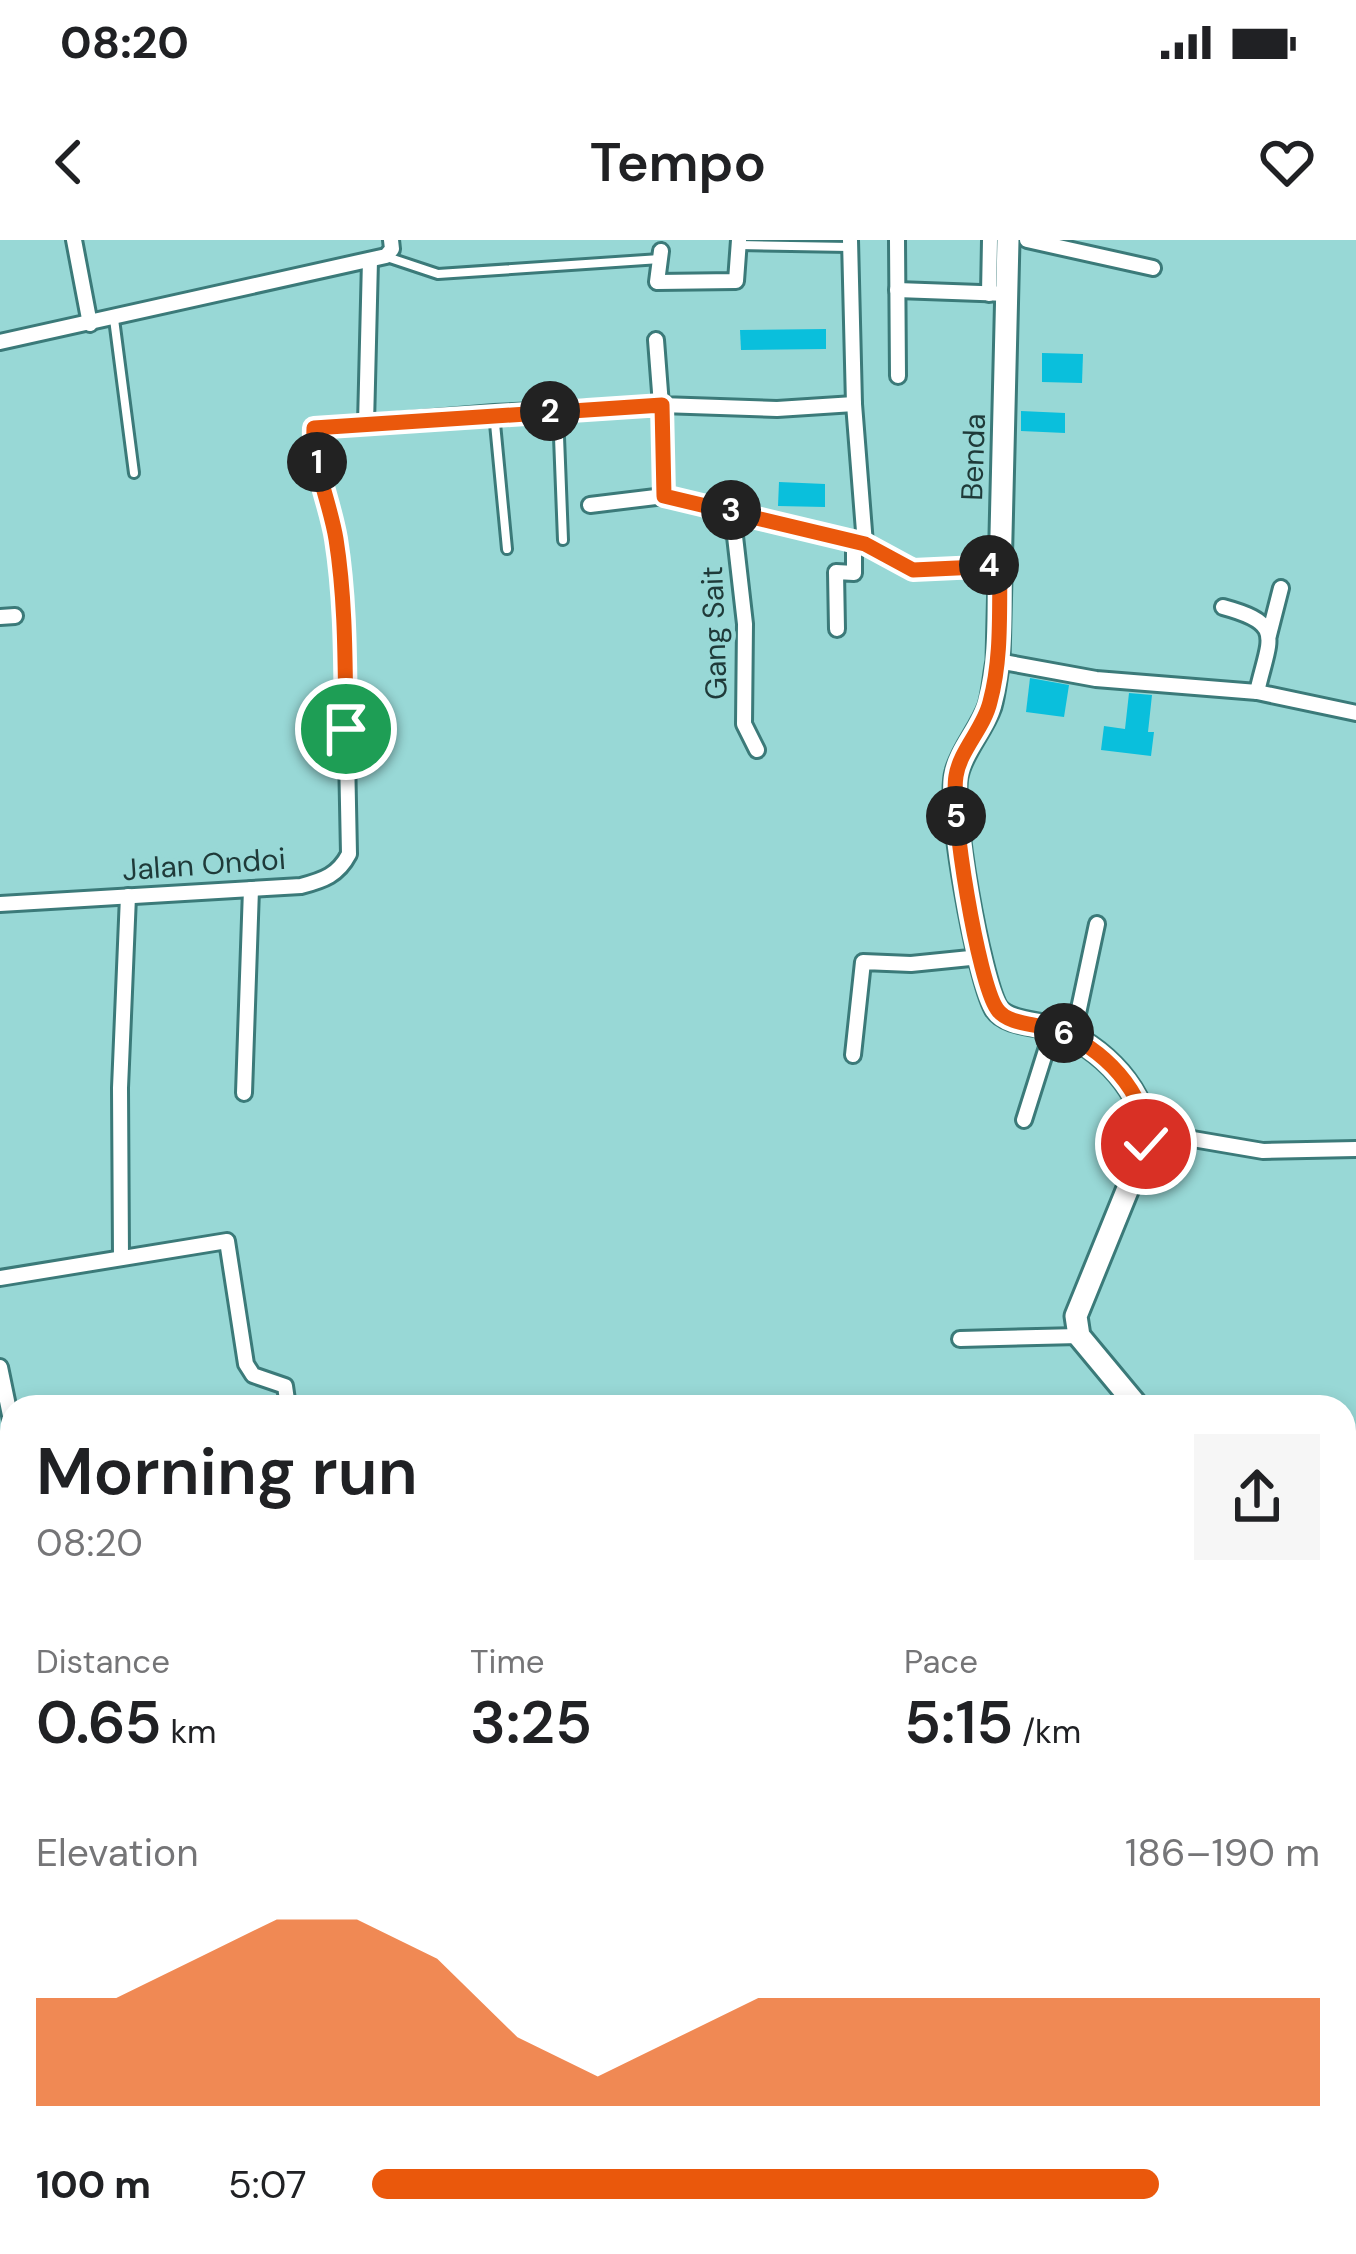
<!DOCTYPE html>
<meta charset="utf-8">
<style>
body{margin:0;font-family:"DM Sans",sans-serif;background:#f6f6f6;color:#202124;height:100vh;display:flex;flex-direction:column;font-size:45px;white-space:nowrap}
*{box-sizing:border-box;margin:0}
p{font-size:39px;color:#757577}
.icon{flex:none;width:66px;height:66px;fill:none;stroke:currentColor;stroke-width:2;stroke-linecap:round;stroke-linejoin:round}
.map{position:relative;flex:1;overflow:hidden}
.details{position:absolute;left:0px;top:1155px;width:1356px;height:861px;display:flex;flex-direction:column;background:#fff;border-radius:36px 36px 0 0;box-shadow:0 6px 18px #0003}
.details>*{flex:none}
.pin{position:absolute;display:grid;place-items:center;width:102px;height:102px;color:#fff;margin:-51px;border:6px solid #fff;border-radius:50%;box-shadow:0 3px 12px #0007}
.km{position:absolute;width:60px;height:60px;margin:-30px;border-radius:50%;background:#222;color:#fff;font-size:33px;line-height:60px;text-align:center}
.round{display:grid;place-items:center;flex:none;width:126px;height:126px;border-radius:0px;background:#f6f6f6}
.overview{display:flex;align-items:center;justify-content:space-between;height:204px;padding:0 36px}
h1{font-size:66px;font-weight:600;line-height:90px}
.stats{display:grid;grid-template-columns:repeat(3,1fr);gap:18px;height:204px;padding:12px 36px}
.stats div{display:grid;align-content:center}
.stats b{font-size:60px;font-weight:600}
.stats small{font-size:33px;font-weight:400}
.stats p{font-size:33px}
.chart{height:336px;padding:24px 36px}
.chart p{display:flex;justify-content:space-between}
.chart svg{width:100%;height:216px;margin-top:12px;fill:#ea580c;opacity:.7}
ul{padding:0 36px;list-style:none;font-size:39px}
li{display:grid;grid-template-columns:192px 144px 1fr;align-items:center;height:90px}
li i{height:30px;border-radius:15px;background:#ea580c}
.status{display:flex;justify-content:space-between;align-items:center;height:84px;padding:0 60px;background:#fff;direction:ltr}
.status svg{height:33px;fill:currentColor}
header{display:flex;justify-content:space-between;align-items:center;height:156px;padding:0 36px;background:#fff;font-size:54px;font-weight:600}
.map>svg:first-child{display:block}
</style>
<div class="status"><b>08:20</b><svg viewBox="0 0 49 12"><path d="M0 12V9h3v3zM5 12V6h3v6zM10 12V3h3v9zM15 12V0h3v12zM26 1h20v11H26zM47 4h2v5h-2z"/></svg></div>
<header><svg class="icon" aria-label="back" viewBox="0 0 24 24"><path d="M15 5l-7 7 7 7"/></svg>Tempo<svg class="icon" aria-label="heart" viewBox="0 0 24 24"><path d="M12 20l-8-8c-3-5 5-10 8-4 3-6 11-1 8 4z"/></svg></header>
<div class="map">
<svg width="1356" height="2014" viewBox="0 0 1356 2014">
<rect width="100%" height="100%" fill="#98d8d6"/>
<g fill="#0abfdc">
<path d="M826 89V109L741 110 740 90Z"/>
<path d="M1042 113 1083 114 1082 143 1042 142Z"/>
<path d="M1021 171 1065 173V193L1021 191Z"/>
<path d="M779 242 825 244V267L778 266Z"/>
<path d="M1030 438 1069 445 1064 477 1026 472Z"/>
<path d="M1129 453 1152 455 1148 492H1154L1151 516 1101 510 1104 486 1125 489Z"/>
</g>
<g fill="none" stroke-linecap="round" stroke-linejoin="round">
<defs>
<g id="lane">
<path d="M739 5 849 7"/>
<path d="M387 17 438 34 660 19"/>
<path d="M114 79 134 233"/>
<path d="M558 171 563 300"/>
<path d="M494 173 507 309"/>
<path d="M0 1446 12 1444"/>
<path d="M668 2008 705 2014"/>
</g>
<g id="street">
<path d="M74 0 90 84"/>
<path d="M850 0 854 164 865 304"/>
<path d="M897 0 898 136"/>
<path d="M1027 0 1153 28"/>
<path d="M661 11 657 42 736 41 739 0"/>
<path d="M897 50 1008 54"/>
<path d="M989 54 990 0"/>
<path d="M656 100 661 165 777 169 854 164"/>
<path d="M0 102 386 16 392 9 391 0"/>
<path d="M366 184 370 20"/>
<path d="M590 265 664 256"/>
<path d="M732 270 745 384 744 484 757 510"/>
<path d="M1223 367C1286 384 1269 398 1257 452"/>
<path d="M0 377 15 376"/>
<path d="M837 389 836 332 854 333V301"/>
<path d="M1269 395 1281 348"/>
<path d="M998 421 1096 439 1257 452 1356 473"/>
<path d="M0 664 301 646C324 640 338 635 349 614L344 364 336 296 313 204 314 188 494 173 661 165 664 256 865 304 913 330 1001 326"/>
<path d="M1073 797 1097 684"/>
<path d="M853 815 863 722 911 724 980 717"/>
<path d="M244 853 251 649"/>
<path d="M1024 880 1053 788"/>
<path d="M1146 891 1263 911 1356 909"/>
<path d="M121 1018 120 848 128 656"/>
<path d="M0 1038 227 1001 246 1124 253 1135 285 1146 288 1167"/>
<path d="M960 1099 1079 1096"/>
<path d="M0 1127 12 1185"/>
<path d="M0 1573 12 1570"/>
<path d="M1344 1701 1356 1703"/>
<path d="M0 1820H12"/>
<path d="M1344 1875 1356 1878"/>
<path d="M0 1951 12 1953"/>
<path d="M752 2004 754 2014"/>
<path d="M906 2004 907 2014"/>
<path d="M67 2014 69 2004"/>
</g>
<g id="secondary">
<path d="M1008 0 998 421C995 436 994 452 990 466 982 489 963 509 957 532 947 564 979 738 996 768 1006 784 1038 783 1055 789 1101 805 1149 853 1146 904L1076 1076 1079 1096 1138 1167"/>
<path d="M1151 2014 1152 2004"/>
</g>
</defs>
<use href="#lane" stroke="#3b7a79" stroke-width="14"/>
<use href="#street" stroke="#3b7a79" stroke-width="20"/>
<use href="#secondary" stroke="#3b7a79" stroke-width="27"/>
<use href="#lane" stroke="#fff" stroke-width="8"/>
<use href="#street" stroke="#fff" stroke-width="14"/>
<use href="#secondary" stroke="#fff" stroke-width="21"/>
</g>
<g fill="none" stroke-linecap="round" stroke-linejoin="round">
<defs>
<path id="route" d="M346 489C345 426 346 362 336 299 330 262 312 225 314 188L662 165 664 256 865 304 913 330 1000 326C999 371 1002 418 990 462 984 488 960 510 956 536 950 570 978 742 997 769 1007 785 1040 784 1056 790 1101 806 1149 853 1146 904"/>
</defs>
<use href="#route" stroke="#fff" stroke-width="24"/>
<use href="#route" stroke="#ea580c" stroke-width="15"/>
</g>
<g text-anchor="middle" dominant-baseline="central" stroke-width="9" stroke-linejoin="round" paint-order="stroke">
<g font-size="30" fill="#1f3a39" stroke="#98d8d6">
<text transform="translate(973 217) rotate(-88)">Benda</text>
<text transform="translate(714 393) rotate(-92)">Gang Sait</text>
<text transform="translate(204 624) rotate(-4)">Jalan Ondoi</text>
</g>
</g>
</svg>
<div class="pin" style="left:346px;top:489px;background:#1e9e55"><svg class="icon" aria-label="arrive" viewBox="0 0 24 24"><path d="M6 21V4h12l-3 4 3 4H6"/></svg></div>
<div class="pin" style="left:1146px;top:904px;background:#d93025"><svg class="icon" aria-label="check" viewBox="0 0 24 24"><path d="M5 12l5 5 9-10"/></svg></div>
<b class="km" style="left:317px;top:222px">1</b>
<b class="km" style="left:550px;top:171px">2</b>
<b class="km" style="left:731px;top:270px">3</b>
<b class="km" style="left:989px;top:325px">4</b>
<b class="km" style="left:956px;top:576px">5</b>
<b class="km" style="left:1064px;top:793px">6</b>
<section class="details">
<div class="overview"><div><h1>Morning run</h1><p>08:20</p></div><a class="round"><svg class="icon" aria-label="share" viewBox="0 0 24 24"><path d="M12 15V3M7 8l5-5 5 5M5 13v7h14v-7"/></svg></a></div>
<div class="stats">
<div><p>Distance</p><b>0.65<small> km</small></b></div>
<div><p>Time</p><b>3:25</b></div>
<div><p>Pace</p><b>5:15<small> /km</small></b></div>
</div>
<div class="chart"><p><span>Elevation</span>186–190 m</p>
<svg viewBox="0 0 160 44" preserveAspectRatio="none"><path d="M0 44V22L10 22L20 14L30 6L40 6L50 14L60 30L70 38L80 30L90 22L100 22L110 22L120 22L130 22L140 22L150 22L160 22V44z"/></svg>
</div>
<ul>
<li><b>100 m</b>5:07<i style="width:83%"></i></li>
</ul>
</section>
</div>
